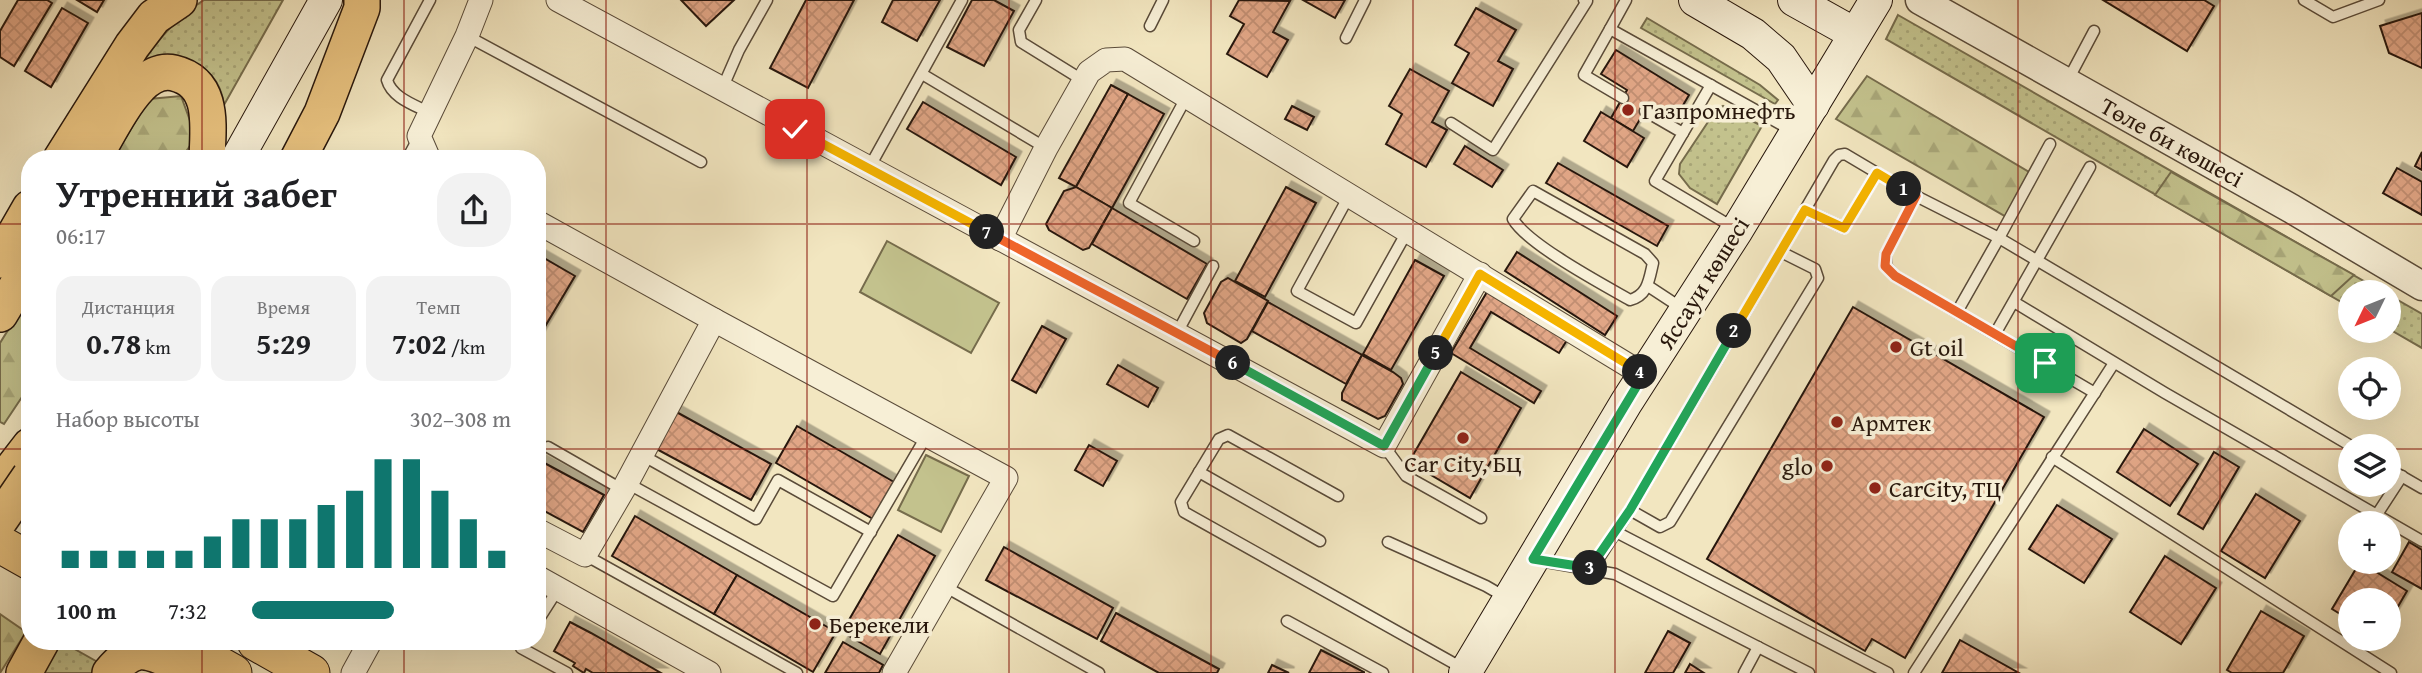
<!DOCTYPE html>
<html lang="ru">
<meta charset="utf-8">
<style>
body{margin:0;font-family:"Gentium Book Plus",serif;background:#f2f2f2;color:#202124;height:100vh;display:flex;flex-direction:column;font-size:26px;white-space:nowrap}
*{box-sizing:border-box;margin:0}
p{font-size:23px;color:#757577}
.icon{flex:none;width:38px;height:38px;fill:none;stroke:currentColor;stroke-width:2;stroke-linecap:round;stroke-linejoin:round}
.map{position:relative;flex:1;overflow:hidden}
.sheet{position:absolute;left:21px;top:150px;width:525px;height:500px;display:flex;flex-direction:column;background:#fff;border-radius:28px;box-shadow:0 7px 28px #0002}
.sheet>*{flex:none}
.needle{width:46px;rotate:227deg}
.buttons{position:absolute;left:2338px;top:280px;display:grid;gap:14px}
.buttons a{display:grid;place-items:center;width:63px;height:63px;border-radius:50%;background:#fff;box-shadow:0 7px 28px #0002;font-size:35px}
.pin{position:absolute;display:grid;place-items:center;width:60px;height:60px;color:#fff;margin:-30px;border-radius:14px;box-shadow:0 4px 10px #0006}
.km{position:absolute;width:35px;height:35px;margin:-18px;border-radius:50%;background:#222;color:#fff;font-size:19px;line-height:35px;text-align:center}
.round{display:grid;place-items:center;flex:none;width:74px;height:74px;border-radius:28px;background:#f2f2f2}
.head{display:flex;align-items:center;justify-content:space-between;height:119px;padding:0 35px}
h1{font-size:38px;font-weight:700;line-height:52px}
.stats{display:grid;grid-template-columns:repeat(3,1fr);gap:10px;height:119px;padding:7px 35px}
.stats div{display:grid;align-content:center;border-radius:18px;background:#f2f2f2;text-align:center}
.stats b{font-size:30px;font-weight:700}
.stats small{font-size:19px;font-weight:400}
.stats p{font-size:19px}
.chart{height:196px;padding:14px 35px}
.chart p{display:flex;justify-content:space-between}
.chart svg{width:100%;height:126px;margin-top:7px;stroke:#0f766e;stroke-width:6}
ul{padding:0 35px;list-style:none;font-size:23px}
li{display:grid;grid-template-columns:112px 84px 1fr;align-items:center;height:52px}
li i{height:18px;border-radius:9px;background:#0f766e}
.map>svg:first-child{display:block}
</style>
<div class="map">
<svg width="2422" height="673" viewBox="0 0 2422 673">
<defs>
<pattern id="grass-dots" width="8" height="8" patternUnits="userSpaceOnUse" patternTransform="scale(1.75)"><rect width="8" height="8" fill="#c3c28d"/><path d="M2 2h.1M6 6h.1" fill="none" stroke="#a8a678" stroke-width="1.8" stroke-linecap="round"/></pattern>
<pattern id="forest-firs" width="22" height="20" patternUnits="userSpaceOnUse" patternTransform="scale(1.75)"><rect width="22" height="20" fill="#c3c28d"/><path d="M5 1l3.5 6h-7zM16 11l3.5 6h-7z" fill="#a8a678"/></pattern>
<pattern id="building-cross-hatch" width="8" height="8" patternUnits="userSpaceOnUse" patternTransform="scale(1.75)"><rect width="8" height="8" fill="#e1a686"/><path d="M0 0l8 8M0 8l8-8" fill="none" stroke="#c18e72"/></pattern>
<filter id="shadow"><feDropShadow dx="5.5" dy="-5.5" stdDeviation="0" flood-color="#0004"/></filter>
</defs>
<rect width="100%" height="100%" fill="#f2e6c0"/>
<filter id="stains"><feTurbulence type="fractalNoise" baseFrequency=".00286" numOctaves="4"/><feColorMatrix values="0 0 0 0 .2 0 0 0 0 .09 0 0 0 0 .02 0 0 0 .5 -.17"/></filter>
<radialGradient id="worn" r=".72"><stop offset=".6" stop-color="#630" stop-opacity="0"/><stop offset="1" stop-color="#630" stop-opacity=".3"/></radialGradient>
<g fill="url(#grass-dots)" stroke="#766c4c" stroke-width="2">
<path d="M204 0H283L224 105C222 90 214 71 197 66 186 62 154 65 141 65 158 39 177 17 204 0Z"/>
<path d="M1898 15 2383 292H2350V307L1886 39Z"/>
<path d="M1647 18 1760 85 1778 100 1775 104 1641 28Z"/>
<path d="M1723 106 1762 126 1717 204 1690 188 1679 174 1680 164 1716 110Z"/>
<path d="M2389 295 2422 314V348L2389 329Z"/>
<path d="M60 642H62L103 665 98 673H41Z"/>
</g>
<g fill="url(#forest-firs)" stroke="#766c4c" stroke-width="2">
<path d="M1867 76 2034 175 2010 219 1836 119Z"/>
<path d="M181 96 196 137 181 159H113L149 99Z"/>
<path d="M2171 172 2354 275 2331 296 2155 195Z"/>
<path d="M30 295V385L4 424 0 422V343Z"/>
<path d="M0 614 26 632 0 673Z"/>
</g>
<g fill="#c3c28d" stroke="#766c4c" stroke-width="2">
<path d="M887 241 999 303 971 353 860 292Z"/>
<path d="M926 455 969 476 941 532 898 510Z"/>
</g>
<g fill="url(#building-cross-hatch)" stroke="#28170c" stroke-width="2" filter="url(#shadow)">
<path d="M18 0H47L52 3 14 66 0 57V31Z"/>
<path d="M77 0H104L97 12Z"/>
<path d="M681 0H734L706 26Z"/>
<path d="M806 0H854L808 88 770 68Z"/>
<path d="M893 0H940L917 41 882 22Z"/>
<path d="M972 0H994L1014 11 984 66 947 47Z"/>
<path d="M1239 0 1290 1 1273 32 1288 40 1267 77 1227 54 1244 24 1230 16Z"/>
<path d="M1303 0H1345L1335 18Z"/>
<path d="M2103 0H2204L2214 6 2187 51Z"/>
<path d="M62 8 88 23 51 87 25 71Z"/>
<path d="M1476 8 1516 30 1498 61 1513 69 1493 106 1452 83 1469 53 1455 45Z"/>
<path d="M2422 13V68L2389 53 2380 26Z"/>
<path d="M1616 50 1689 95 1675 119 1649 104 1633 131 1611 118 1627 90 1601 74Z"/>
<path d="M1410 69 1449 91 1432 122 1447 130 1426 167 1386 144 1402 114 1389 106Z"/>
<path d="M1111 85 1128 94 1076 187 1059 178Z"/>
<path d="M1128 94 1164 114 1112 208 1076 187Z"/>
<path d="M923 102 1016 157 1001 185 907 129Z"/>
<path d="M1292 106 1314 117 1307 130 1285 119Z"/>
<path d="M1601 112 1644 138 1627 167 1584 141Z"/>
<path d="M1465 146 1503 170 1492 187 1454 164Z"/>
<path d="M2422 152V170L2415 166Z"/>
<path d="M1558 163 1668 226 1657 246 1546 183Z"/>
<path d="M2397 168 2422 182V215L2383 193Z"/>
<path d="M1076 187 1112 208 1089 248 1083 250 1049 230 1046 224 1064 191Z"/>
<path d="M1286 187 1316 203 1265 297 1235 281Z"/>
<path d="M1112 208 1207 264 1187 299 1092 244Z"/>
<path d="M1517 252 1617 316 1605 335 1505 271Z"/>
<path d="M537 254 575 276 537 340Z"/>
<path d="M1415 260 1444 276 1391 370 1363 354Z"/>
<path d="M1228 278 1268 301 1247 339 1241 343 1207 323 1204 313 1221 282Z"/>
<path d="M1487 292 1567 340 1559 353 1491 312 1470 348 1541 391 1534 403 1451 353Z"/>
<path d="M1268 302 1362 355 1346 384 1252 331Z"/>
<path d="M1853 307 2044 417 1905 658 1872 639 1865 651 1707 559Z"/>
<path d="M1042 326 1066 339 1036 393 1012 380Z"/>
<path d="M1362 355 1393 372 1401 378 1403 384 1385 416 1378 419 1342 400V393Z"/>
<path d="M1118 365 1158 388 1148 407 1107 384Z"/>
<path d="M1461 372 1521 408 1470 498 1409 462Z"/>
<path d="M671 409 771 464 751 500 651 446Z"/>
<path d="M797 426 894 482 873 519 776 463Z"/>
<path d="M2144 429 2198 464 2170 506 2117 472Z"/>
<path d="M1089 445 1117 461 1103 486 1075 470Z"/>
<path d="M2214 452 2239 467 2203 529 2178 514Z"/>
<path d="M537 459 604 495 583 532 537 507Z"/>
<path d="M2256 494 2300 521 2265 578 2221 551Z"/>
<path d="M2057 505 2112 539 2084 583 2029 549Z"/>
<path d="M635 516 737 575 714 614 612 556Z"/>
<path d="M898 535 935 556 880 654 842 632Z"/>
<path d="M2409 542 2422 550V589L2392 572Z"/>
<path d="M1004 547 1113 608 1097 639 986 580Z"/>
<path d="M2165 556 2216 588 2181 644 2130 612Z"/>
<path d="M2360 562 2407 591 2389 622V600H2350V620L2332 609Z"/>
<path d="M737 575 836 632 813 672 714 614Z"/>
<path d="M2261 611 2304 636 2283 673H2232L2227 670Z"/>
<path d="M1116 613 1219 669 1217 673H1159L1101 641Z"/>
<path d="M570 622 591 633 661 673H593L586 669 584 673 573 666 575 663 554 651Z"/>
<path d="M1668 631 1690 643 1673 673H1645Z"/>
<path d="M1960 640 2019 673H1942Z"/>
<path d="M843 642 883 665 879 673H825Z"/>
<path d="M1321 650 1364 672V673H1309Z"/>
<path d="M1690 664 1704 673H1685Z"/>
<path d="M1272 665 1289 673H1268Z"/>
</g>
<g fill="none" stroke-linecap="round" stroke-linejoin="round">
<defs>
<g id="service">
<path d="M1036 0 1019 30 1021 42 1084 81"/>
<path d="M1626 0 1610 29 1793 131"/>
<path d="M2304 0 2333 17 2379 0"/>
<path d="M1150 26 1163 0"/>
<path d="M1610 29 1584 75 1623 98"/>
<path d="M467 36 701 162"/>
<path d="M1346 38 1365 0"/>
<path d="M922 74 1046 148"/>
<path d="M2068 80 2094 31"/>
<path d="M722 89 739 50 767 0"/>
<path d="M1187 96 1129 203 1194 241"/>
<path d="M1645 111 1683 133 1655 181 1736 229"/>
<path d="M430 113C415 105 392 98 387 80L430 0"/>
<path d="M1451 123 1493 150 1587 1 1584 0"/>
<path d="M1683 133 1711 85"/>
<path d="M2050 144 1999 238 2351 446"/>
<path d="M407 159 419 137"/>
<path d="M869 168 962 0"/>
<path d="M1533 191 1645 254 1653 263C1649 280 1648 295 1630 300 1602 284 1527 244 1513 219Z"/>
<path d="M1350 194 1297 291 1356 323 1408 230"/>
<path d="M1916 196 1999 238 1957 312"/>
<path d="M1805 210 1844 228 1877 173 1916 196 1886 254V266L1895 276 2095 393"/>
<path d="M1648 286 1683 309"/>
<path d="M2014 302 2165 393 2422 541"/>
<path d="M1177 333 1213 266"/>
<path d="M1995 334 2090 167"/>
<path d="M1384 446 1406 476 1481 518"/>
<path d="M548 447 623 490"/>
<path d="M642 455 756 519 778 480 871 532"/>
<path d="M2052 457 2391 673"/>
<path d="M2389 469 2422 488"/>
<path d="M1199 472 1320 541"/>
<path d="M627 483 833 596 927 435"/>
<path d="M1338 496 1228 435 1219 439 1181 502 1184 512 1464 669"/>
<path d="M1630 510 1660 527 1670 522 1818 278 1815 269 1781 252"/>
<path d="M2376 516 2402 476"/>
<path d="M1616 532 1888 673"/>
<path d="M1388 542 1486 586 1505 597"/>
<path d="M585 555 797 673"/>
<path d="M1535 560 1615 574 1809 673"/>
<path d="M1592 569 1630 510 1834 160 1839 155 1845 154 1877 173"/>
<path d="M944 586 1099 673"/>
<path d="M1287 621 1383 673"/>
<path d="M537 622 558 589"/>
<path d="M521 648 567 673"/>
<path d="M1744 673 1758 647"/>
<path d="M1914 673 2114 363"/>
</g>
<g id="minor">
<path d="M558 0 1384 446 1480 274"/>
<path d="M429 159 419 136 467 36 481 0"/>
<path d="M537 222 714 320 623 490 585 555 537 530"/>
<path d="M1000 239 1046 148 1089 72 1106 60 1125 59 1644 375"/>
<path d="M714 320 1006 478 894 673"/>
<path d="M537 577 709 673"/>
<path d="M353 673 370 642"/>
</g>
<path id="tertiary" d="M1920 0 2292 209 2422 286"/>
<g id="secondary">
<path d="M1695 0 1753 34 1781 58 1813 105"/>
<path d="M1794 0 1855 34"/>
<path d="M237 159 326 0"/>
<path d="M1465 673 1626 403 1737 230 1876 0"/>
</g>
<g id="primary">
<path d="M61 159 132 46 154 17 179 0"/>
<path d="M93 159C107 136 121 106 140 86 149 77 161 70 174 73 215 83 208 126 207 159"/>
<path d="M298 159 322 113 362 8V0"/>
<path d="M0 260 30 208"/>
<path d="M0 314 30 264"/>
<path d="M0 485 30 446"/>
<path d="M24 673 41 642"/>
<path d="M110 673C141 635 153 658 188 666 196 668 207 666 215 665"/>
</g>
<g id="trunk">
<path d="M0 544 30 561"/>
<path d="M178 642 233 673"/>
<path d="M256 642 311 673"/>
</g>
</defs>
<use href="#service" stroke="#5a4b39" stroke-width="13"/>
<use href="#minor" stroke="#5a4b39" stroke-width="25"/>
<use href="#tertiary" stroke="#5a4b39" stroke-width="31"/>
<use href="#secondary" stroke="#28170c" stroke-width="34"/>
<use href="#primary" stroke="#28170c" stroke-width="38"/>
<use href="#trunk" stroke="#28170c" stroke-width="39"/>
<use href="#service" stroke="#f7efd6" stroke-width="10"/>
<use href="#minor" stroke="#f7efd6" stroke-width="23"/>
<use href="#tertiary" stroke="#f7efd6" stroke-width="28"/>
<use href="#secondary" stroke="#f7efd6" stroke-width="32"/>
<use href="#primary" stroke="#e9c380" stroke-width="35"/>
<use href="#trunk" stroke="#e9c380" stroke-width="37"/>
<defs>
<path id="primary-bridge" d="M0 520 30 476"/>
</defs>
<use href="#primary-bridge" stroke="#28170c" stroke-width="38" stroke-linecap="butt"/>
<use href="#primary-bridge" stroke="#e9c380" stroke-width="35"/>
</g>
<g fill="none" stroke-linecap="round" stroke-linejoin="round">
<defs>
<path id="split-1" d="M1904 189 1916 196 1886 254 1885 266 1895 276 2045 363"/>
<path id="split-2" d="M1734 331 1805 210 1844 228 1877 173 1904 189"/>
<path id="split-3" d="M1590 568 1630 510 1734 331"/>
<path id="split-4" d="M1590 568 1533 559 1644 374 1640 372"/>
<path id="split-5" d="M1436 353 1480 274 1640 372"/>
<path id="split-6" d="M1233 363 1384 446 1436 353"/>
<path id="split-7" d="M987 232 1233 363"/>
<path id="split-8" d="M795 129 987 232"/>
</defs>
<use href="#split-1" stroke="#fff" stroke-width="14"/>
<use href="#split-2" stroke="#fff" stroke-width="14"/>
<use href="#split-3" stroke="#fff" stroke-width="14"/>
<use href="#split-4" stroke="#fff" stroke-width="14"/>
<use href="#split-5" stroke="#fff" stroke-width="14"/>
<use href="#split-6" stroke="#fff" stroke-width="14"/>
<use href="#split-7" stroke="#fff" stroke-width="14"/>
<use href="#split-8" stroke="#fff" stroke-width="14"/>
<use href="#split-1" stroke="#f0652b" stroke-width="9"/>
<use href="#split-2" stroke="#f5b400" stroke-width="9"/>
<use href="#split-3" stroke="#22a559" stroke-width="9"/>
<use href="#split-4" stroke="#22a559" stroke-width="9"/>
<use href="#split-5" stroke="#f5b400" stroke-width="9"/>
<use href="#split-6" stroke="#22a559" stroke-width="9"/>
<use href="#split-7" stroke="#f0652b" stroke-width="9"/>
<use href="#split-8" stroke="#f5b400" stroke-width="9"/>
</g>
<path fill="none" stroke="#8f2418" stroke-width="2" stroke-opacity="0.55" d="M202 0V159M404 0V159M606 0V673M807 0V673M1009 0V673M1211 0V673M1413 0V673M1615 0V673M1816 0V673M2018 0V673M2220 0V673M0 224H30M537 224H2422M0 449H30M537 449H2350M2389 449H2422M202 642V673M404 642V673"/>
<g fill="#8f2418" stroke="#f7efd6" stroke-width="2.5">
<circle cx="1628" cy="110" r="7"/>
<circle cx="1896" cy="347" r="7"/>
<circle cx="1837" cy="422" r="7"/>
<circle cx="1463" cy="438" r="7"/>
<circle cx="1827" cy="466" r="7"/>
<circle cx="1875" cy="488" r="7"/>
<circle cx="815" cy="624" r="7"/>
</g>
<g text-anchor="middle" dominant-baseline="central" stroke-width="7" stroke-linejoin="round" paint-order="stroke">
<g font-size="24" fill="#28170c" stroke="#f7efd6" text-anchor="start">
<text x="1642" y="110">Газпромнефть</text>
<text x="1910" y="347">Gt oil</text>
<text x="1851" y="422">Армтек</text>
<text x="1463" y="463" text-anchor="middle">Car City, БЦ</text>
<text x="1813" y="466" text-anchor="end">glo</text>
<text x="1889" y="488">CarCity, ТЦ</text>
<text x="829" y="624">Берекели</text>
</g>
<g font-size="24" fill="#28170c" stroke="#f7efd6">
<text transform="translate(2172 142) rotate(29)">Төле би көшесі</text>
<text transform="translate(1703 283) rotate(-58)">Яссауи көшесі</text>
</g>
</g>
<rect width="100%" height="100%" filter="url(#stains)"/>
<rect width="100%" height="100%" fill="url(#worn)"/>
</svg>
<div class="buttons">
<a><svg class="needle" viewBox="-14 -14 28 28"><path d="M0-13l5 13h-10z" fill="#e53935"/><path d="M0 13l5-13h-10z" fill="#757577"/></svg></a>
<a><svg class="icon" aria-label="locate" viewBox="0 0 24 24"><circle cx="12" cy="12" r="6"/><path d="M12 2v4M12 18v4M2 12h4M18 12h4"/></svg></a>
<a><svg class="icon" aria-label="layers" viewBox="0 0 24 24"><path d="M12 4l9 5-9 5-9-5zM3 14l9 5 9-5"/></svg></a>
<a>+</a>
<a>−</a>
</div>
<div class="pin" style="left:2045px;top:363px;background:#1e9e55"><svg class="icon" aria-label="arrive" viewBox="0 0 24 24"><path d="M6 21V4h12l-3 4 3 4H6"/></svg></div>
<div class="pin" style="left:795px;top:129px;background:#d93025"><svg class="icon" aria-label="check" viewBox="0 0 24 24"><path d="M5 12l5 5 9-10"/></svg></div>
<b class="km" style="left:1904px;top:189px">1</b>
<b class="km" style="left:1734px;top:331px">2</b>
<b class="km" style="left:1590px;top:568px">3</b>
<b class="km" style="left:1640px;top:372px">4</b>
<b class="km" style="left:1436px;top:353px">5</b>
<b class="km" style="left:1233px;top:363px">6</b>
<b class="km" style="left:987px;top:232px">7</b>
<section class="sheet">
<div class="head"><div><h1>Утренний забег</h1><p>06:17</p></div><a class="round"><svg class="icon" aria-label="share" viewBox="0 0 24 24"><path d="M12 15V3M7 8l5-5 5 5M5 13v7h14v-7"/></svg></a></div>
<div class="stats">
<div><p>Дистанция</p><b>0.78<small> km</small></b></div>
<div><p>Время</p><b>5:29</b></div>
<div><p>Темп</p><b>7:02<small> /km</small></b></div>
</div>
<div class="chart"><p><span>Набор высоты</span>302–308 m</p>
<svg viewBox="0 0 160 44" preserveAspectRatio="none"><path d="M5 44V38M15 44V38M25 44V38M35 44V38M45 44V38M55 44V33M65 44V27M75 44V27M85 44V27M95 44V22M105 44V17M115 44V6M125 44V6M135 44V17M145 44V27M155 44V38"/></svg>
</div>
<ul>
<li><b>100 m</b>7:32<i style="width:55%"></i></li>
</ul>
</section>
</div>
